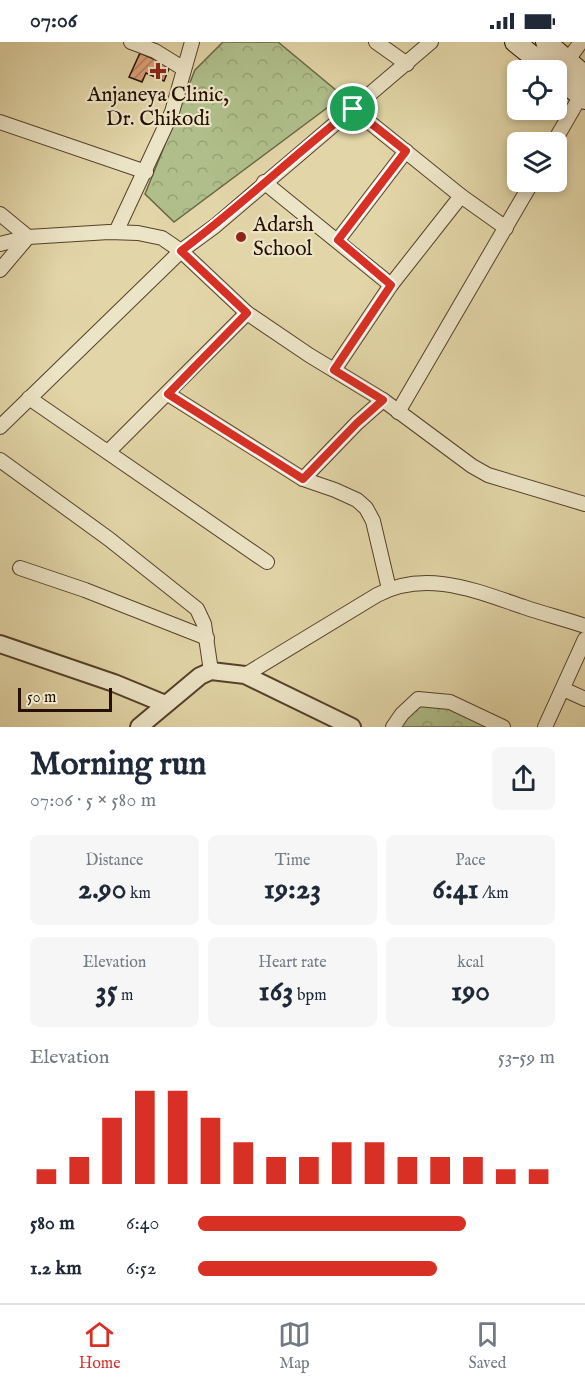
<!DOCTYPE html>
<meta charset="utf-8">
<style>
body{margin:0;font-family:"IM FELL English",serif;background:#f6f6f7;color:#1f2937;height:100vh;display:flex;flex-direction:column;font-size:22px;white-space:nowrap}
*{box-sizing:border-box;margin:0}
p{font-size:20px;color:#747a83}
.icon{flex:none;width:33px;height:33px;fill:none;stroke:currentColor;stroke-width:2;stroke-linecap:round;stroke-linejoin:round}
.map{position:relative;height:685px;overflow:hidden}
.panel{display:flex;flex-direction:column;background:#fff;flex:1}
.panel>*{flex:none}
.tools{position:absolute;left:507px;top:18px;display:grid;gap:12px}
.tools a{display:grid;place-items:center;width:60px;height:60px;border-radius:9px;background:#fff;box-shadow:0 3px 9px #0003;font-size:30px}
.scale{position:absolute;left:18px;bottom:15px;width:94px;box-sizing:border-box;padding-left:6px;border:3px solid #261001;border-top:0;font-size:16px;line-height:21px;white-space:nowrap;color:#261001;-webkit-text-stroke:4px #ece4c6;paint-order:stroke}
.pin{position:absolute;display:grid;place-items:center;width:51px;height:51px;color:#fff;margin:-26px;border:3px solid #fff;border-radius:50%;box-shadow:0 2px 6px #0007}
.round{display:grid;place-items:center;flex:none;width:63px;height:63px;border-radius:9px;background:#f6f6f7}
.overview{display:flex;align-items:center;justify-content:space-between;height:102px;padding:0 30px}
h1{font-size:33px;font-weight:700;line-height:45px}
.stats{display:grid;grid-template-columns:repeat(3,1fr);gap:9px;height:102px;padding:6px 30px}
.stats div{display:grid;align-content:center;border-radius:9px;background:#f6f6f7;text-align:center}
.stats b{font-size:30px;font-weight:700}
.stats small{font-size:16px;font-weight:400}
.stats p{font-size:16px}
.chart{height:168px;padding:12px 30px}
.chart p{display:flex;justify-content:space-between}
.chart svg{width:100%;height:108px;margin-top:6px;stroke:#d93025;stroke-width:6}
ul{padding:0 30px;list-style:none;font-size:20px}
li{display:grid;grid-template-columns:96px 72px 1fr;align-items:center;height:45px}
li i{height:15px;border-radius:8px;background:#d93025}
.status{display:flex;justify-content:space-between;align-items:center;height:42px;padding:0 30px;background:#fff;direction:ltr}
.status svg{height:16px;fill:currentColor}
.tabs{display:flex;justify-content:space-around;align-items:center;height:84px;border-top:2px solid #e0e1e3;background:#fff;font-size:16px;color:#747a83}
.tabs a{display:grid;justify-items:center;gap:3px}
.tabs .selected{color:#d93025}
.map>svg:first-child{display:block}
</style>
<div class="status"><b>07:06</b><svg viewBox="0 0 49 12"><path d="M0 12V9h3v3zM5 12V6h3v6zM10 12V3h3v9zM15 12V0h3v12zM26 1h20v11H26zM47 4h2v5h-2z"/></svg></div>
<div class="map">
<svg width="585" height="685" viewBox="0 0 585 685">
<defs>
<pattern id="forest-crowns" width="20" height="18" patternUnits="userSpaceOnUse" patternTransform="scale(1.5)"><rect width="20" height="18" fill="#afbe8a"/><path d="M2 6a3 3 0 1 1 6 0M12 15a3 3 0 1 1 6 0" fill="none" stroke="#96a275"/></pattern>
<pattern id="building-hatch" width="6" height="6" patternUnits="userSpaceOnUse" patternTransform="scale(1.5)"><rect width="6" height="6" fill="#dc9f77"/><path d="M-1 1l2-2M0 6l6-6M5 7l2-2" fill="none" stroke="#b2805f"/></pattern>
</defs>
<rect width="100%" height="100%" fill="#e2d5a7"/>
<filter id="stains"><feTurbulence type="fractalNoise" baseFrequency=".00333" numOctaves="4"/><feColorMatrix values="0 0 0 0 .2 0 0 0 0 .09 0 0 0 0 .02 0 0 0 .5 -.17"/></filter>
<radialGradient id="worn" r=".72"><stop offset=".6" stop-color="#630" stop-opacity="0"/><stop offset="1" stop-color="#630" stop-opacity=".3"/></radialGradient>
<g fill="url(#forest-crowns)" stroke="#6a6746" stroke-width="1.5">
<path d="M223 0H278L343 54 174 180 145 152 195 28Z"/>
<path d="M420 661 449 664 494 685H399Z"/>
</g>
<path fill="url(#building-hatch)" stroke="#261001" stroke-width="1.5" d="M140 11 170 24 164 39 146 31 142 40 129 35Z"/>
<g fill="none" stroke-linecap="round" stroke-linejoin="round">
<defs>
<g id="minor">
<path d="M131 0 155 9 184 27"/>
<path d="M376 0 407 22"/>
<path d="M567 19 581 0"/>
<path d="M353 67 461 154 506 186"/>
<path d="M0 80 146 130"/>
<path d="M554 100 584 48"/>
<path d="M264 140 391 243"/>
<path d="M0 172 28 195 0 228"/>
<path d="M116 190 172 70 192 0"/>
<path d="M338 198 406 109"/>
<path d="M0 202 28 195 109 190 138 191 162 196 181 209 247 271 309 313 383 358 472 424 488 433 585 462"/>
<path d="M334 328 391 243 461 154"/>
<path d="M168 352 303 437 335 448 357 458 366 466 373 479 389 547"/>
<path d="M29 356 267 520"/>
<path d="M398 370 532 140"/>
<path d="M0 385 181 209 215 184 431 0"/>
<path d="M108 410 247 271"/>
<path d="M0 418 109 497 197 567 204 582 211 629"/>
<path d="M303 437 357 381 383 358"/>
<path d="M20 526 85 548 207 596"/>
<path d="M245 633 377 553C426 527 476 549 524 565 544 572 565 577 585 584"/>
<path d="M563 647 585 657"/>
<path d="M393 685 402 672 418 657 450 660 503 685"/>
<path d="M545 685 585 597"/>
</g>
<g id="tertiary">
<path d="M0 602 114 641 165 662"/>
<path d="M139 685 200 634 211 629 245 633 352 685"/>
</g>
<g id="secondary">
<path d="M515 0 550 28"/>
<path d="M546 0 585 34"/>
<path d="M556 34 585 57"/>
</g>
</defs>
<use href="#minor" stroke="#55412a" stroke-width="16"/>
<use href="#tertiary" stroke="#55412a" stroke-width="20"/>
<use href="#secondary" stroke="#261001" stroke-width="22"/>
<use href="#minor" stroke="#ece4c6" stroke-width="14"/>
<use href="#tertiary" stroke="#ece4c6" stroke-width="16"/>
<use href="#secondary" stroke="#ece4c6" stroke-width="20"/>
</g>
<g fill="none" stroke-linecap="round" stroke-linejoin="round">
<defs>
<path id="route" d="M353 67 406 109 338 198 391 243 334 328 383 358 357 381 303 437 168 352 247 271 181 209C241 164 295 112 353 67Z"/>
</defs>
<use href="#route" stroke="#fff" stroke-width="12"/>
<use href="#route" stroke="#d93025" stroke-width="8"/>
</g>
<g fill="#8f2418" stroke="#ece4c6" stroke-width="2">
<path d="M155 20h6v6h6v6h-6v6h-6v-6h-6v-6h6z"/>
<circle cx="241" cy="195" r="6"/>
</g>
<g text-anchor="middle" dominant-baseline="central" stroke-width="4.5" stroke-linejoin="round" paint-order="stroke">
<g font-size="21" fill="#261001" stroke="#ece4c6">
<text x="158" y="53">Anjaneya Clinic,<tspan x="158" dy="24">Dr. Chikodi</tspan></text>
<text x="253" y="183" text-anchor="start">Adarsh<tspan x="253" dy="24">School</tspan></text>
</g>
</g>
<rect width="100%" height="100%" filter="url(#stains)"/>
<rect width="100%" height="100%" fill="url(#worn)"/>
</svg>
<div class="tools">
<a><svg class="icon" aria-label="locate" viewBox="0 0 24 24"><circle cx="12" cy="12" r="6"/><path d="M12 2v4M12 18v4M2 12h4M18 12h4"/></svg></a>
<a><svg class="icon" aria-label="layers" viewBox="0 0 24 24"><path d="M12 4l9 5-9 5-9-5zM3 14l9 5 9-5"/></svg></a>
</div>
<div class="scale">50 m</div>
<div class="pin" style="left:353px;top:67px;background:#1e9e55"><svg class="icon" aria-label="arrive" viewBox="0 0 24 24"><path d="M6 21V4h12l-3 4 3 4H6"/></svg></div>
</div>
<section class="panel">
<div class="overview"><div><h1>Morning run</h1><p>07:06 · 5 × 580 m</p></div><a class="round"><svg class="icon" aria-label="share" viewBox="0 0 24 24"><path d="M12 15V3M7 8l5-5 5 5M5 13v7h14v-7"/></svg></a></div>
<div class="stats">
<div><p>Distance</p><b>2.90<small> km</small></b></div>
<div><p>Time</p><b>19:23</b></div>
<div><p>Pace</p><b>6:41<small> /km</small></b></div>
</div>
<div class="stats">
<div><p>Elevation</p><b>35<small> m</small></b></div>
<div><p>Heart rate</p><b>163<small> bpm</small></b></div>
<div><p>kcal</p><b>190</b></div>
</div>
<div class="chart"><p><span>Elevation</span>53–59 m</p>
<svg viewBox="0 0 160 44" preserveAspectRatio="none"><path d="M5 44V38M15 44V33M25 44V17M35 44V6M45 44V6M55 44V17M65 44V27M75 44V33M85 44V33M95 44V27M105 44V27M115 44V33M125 44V33M135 44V33M145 44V38M155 44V38"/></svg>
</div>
<ul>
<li><b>580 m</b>6:40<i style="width:75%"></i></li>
<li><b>1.2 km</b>6:52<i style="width:67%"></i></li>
</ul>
</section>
<nav class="tabs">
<a class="selected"><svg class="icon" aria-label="home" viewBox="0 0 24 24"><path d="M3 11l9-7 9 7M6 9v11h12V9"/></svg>Home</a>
<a><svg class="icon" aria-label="map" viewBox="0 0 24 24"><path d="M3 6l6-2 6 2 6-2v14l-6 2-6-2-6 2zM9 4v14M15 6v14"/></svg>Map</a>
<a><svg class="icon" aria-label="saved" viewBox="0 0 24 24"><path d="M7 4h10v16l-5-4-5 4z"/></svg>Saved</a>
</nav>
